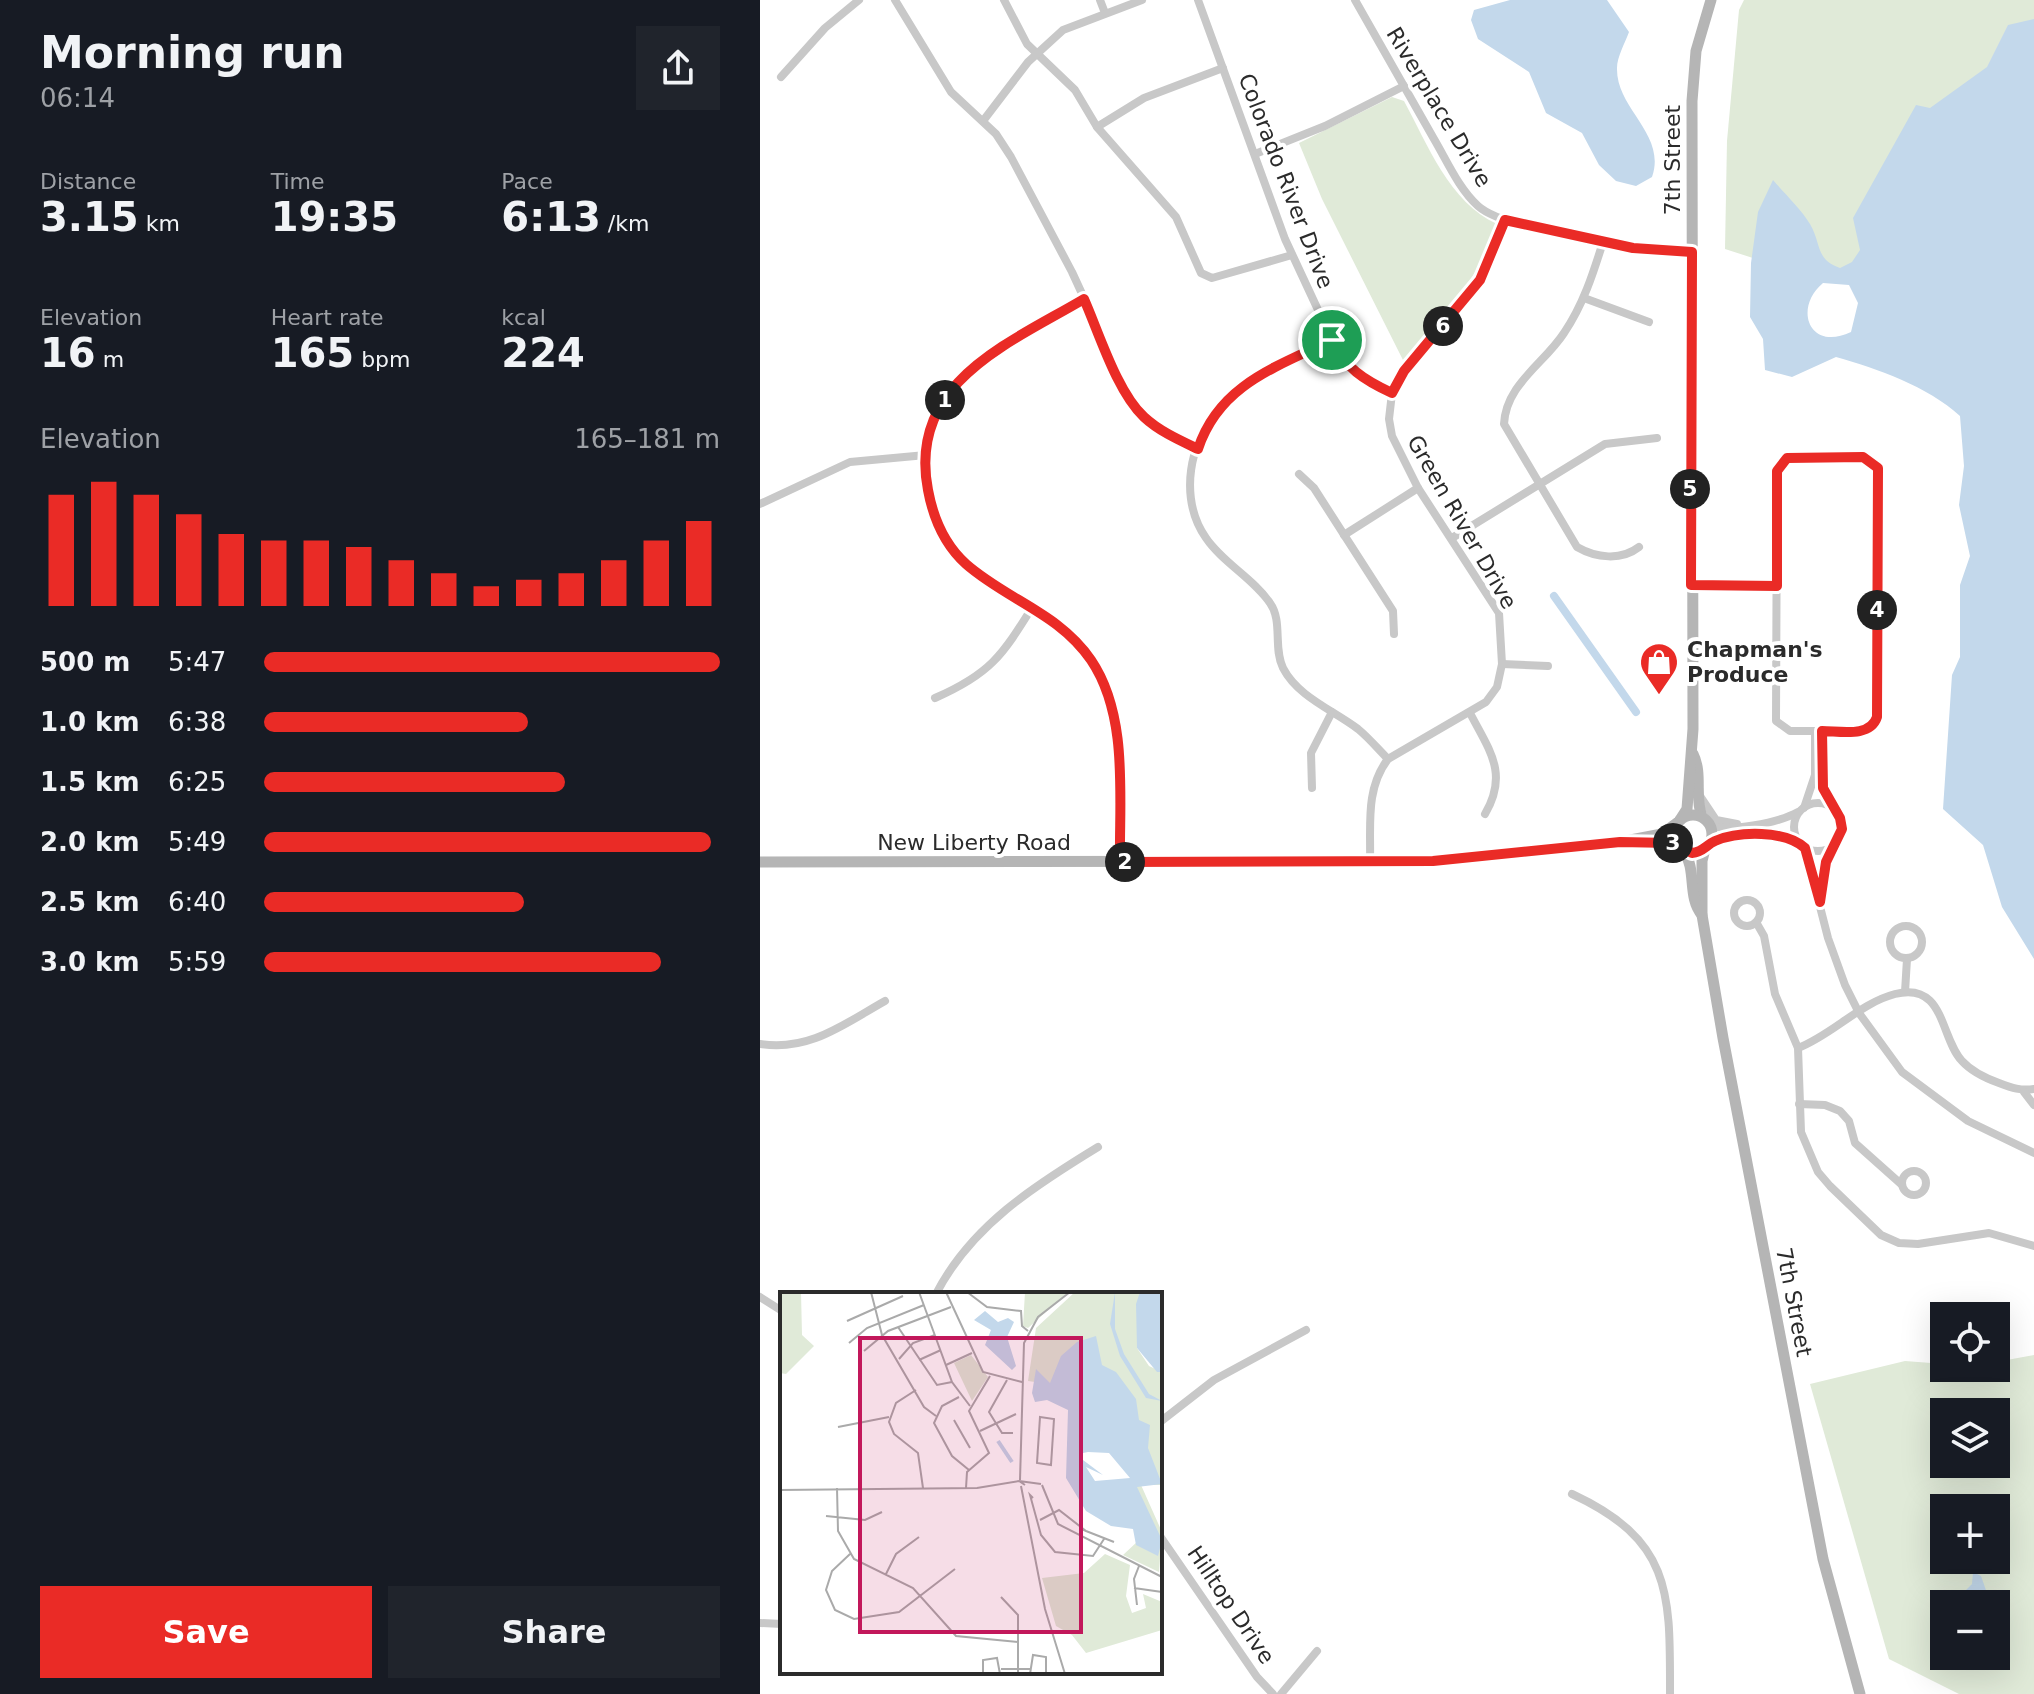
<!DOCTYPE html>
<meta charset="utf-8">
<style>
body{margin:0;font-family:"DejaVu Sans",sans-serif;background:#20242c;color:#f1f3f6;height:100vh;display:flex;flex-direction:column;font-size:30px;white-space:nowrap}
*{box-sizing:border-box;margin:0}
p{font-size:26px;color:#9ea1a6}
.icon{flex:none;width:44px;height:44px;fill:none;stroke:currentColor;stroke-width:2;stroke-linecap:round;stroke-linejoin:round}
.map{position:relative;flex:1;overflow:hidden}
.details{display:flex;flex-direction:column;background:#171b24;width:760px}
.details>*{flex:none}
.tools{position:absolute;left:1170px;top:1302px;display:grid;gap:16px}
.tools a{display:grid;place-items:center;width:80px;height:80px;border-radius:0px;background:#171b24;box-shadow:0 8px 32px #0002;font-size:40px}
.pin{position:absolute;display:grid;place-items:center;width:68px;height:68px;color:#fff;margin:-34px;border:4px solid #fff;border-radius:50%;box-shadow:0 2px 8px #0007}
.km{position:absolute;width:40px;height:40px;margin:-20px;border-radius:50%;background:#222;color:#fff;font-size:22px;line-height:40px;text-align:center}
.round{display:grid;place-items:center;flex:none;width:84px;height:84px;border-radius:0px;background:#20242c}
.summary{display:flex;align-items:center;justify-content:space-between;height:136px;padding:0 40px}
h1{font-size:44px;font-weight:700;line-height:60px}
.metrics{display:grid;grid-template-columns:repeat(3,1fr);gap:12px;height:136px;padding:8px 40px}
.metrics div{display:grid;align-content:center}
.metrics b{font-size:40px;font-weight:700}
.metrics small{font-size:22px;font-weight:400}
.metrics p{font-size:22px}
.chart{height:224px;padding:16px 40px}
.chart p{display:flex;justify-content:space-between}
.chart svg{width:100%;height:144px;margin-top:8px;stroke:#ea2b26;stroke-width:6}
.primary-button{display:flex;gap:16px;margin-top:auto;padding:16px 40px}
.primary-button a{flex:1;height:92px;border-radius:0px;background:#ea2b26;color:#fff;font-size:32px;font-weight:700;line-height:92px;text-align:center}
.primary-button a+a{background:#20242c;color:#f1f3f6}
ul{padding:0 40px;list-style:none;font-size:26px}
li{display:grid;grid-template-columns:128px 96px 1fr;align-items:center;height:60px}
li i{height:20px;border-radius:10px;background:#ea2b26}
main{display:flex;flex:1;min-height:0}
.map>svg:first-child{display:block}
</style>
<main>
<section class="details">
<div class="summary"><div><h1>Morning run</h1><p>06:14</p></div><a class="round"><svg class="icon" aria-label="share" viewBox="0 0 24 24"><path d="M12 15V3M7 8l5-5 5 5M5 13v7h14v-7"/></svg></a></div>
<div class="metrics">
<div><p>Distance</p><b>3.15<small> km</small></b></div>
<div><p>Time</p><b>19:35</b></div>
<div><p>Pace</p><b>6:13<small> /km</small></b></div>
</div>
<div class="metrics">
<div><p>Elevation</p><b>16<small> m</small></b></div>
<div><p>Heart rate</p><b>165<small> bpm</small></b></div>
<div><p>kcal</p><b>224</b></div>
</div>
<div class="chart"><p><span>Elevation</span>165–181 m</p>
<svg viewBox="0 0 160 44" preserveAspectRatio="none"><path d="M5 44V10M15 44V6M25 44V10M35 44V16M45 44V22M55 44V24M65 44V24M75 44V26M85 44V30M95 44V34M105 44V38M115 44V36M125 44V34M135 44V30M145 44V24M155 44V18"/></svg>
</div>
<ul>
<li><b>500 m</b>5:47<i style="width:100%"></i></li>
<li><b>1.0 km</b>6:38<i style="width:58%"></i></li>
<li><b>1.5 km</b>6:25<i style="width:66%"></i></li>
<li><b>2.0 km</b>5:49<i style="width:98%"></i></li>
<li><b>2.5 km</b>6:40<i style="width:57%"></i></li>
<li><b>3.0 km</b>5:59<i style="width:87%"></i></li>
</ul>
<div class="primary-button"><a>Save</a><a>Share</a></div>
</section>
<div class="map">
<svg width="1274" height="1694" viewBox="0 0 1274 1694">
<rect width="100%" height="100%" fill="#fff"/>
<g fill="#e0ead8" fill-rule="evenodd">
<path d="M984 0H1274V99L1127 272 1027 269 965 249 967 141 979 10Z"/>
<path d="M632 97 644 101C668 145 689 202 737 224L722 261 702 293 644 362 562 199 539 143Z"/>
<path d="M1274 1355V1694H1199L1129 1659 1050 1384 1145 1361 1184 1364V1368H1236V1362ZM1184 1412H1236V1464H1184ZM1184 1508H1236V1560H1184ZM1184 1604H1236V1656H1184Z"/>
</g>
<g fill="#c3d8eb" fill-rule="evenodd">
<path d="M750 0H847L869 32C865 43 857 57 857 68 856 109 907 134 892 177L876 186 856 181 839 165 822 133 786 113 769 72 718 39 711 20 714 10Z"/>
<path d="M1274 19V959L1242 907 1223 845 1183 809 1192 675 1200 657V585L1210 556 1199 505 1204 466 1200 416C1167 386 1118 369 1076 357L1032 377 1005 370 1003 339 990 317 991 263 998 212 1013 180C1025 194 1041 209 1050 224 1062 245 1055 259 1080 268L1092 262 1100 250 1093 218 1156 105 1170 108 1227 67 1248 25ZM1063 283 1089 285 1098 303 1091 332C1049 352 1033 308 1063 283Z"/>
<path d="M1213 1572 1221 1576 1227 1593 1220 1604 1209 1603 1204 1592 1212 1584Z"/>
</g>
<g fill="none" stroke-linecap="round" stroke-linejoin="round">
<path stroke="#c3d8eb" stroke-width="8" d="M794 596 876 712"/>
<g stroke="#c8c8c8" stroke-width="8">
<path d="M135 0 191 92 236 134 251 157 312 272 370 398C388 423 410 435 438 449"/>
<path d="M244 0 267 44 315 90 337 127 416 217 441 273 452 278 532 255"/>
<path d="M340 0 345 13"/>
<path d="M438 0 525 239 579 355 605 381 632 393"/>
<path d="M595 0C621 46 648 93 674 139 687 161 699 189 718 206 747 232 890 251 932 252"/>
<path d="M21 77 65 28 99 0"/>
<path d="M223 121 268 62 303 30 382 0"/>
<path d="M337 127 384 98 463 68"/>
<path d="M495 154 565 126 644 86"/>
<path d="M843 242C833 274 823 305 804 333 784 364 746 384 744 424L817 547C836 558 861 561 879 547"/>
<path d="M824 298 889 322"/>
<path d="M324 299C288 320 233 343 205 372 155 423 152 515 206 564 247 600 299 613 331 660 369 716 359 798 360 862"/>
<path d="M572 340C543 354 510 366 484 383 436 415 412 490 446 538 463 563 493 578 510 603 523 621 513 648 523 668 538 697 573 710 598 729 609 738 618 749 628 759"/>
<path d="M1034 457H1103L1118 468 1117 717 1109 729 1101 731H1030L1016 721 1017 471 1023 461Z"/>
<path d="M539 474 554 488 633 611 634 634"/>
<path d="M0 504 90 462 166 455"/>
<path d="M584 535 658 488"/>
<path d="M692 538 845 444 897 438"/>
<path d="M931 585 1017 586"/>
<path d="M742 664 788 666"/>
<path d="M175 698C230 674 242 656 273 606"/>
<path d="M710 713C729 750 749 773 725 814"/>
<path d="M1062 731 1063 788 1072 808"/>
<path d="M552 788 551 753 572 712"/>
<path d="M940 796 956 820 977 824"/>
<circle cx="1058" cy="827" r="24"/>
<path d="M1044 808 1055 775V731"/>
<path d="M949 824C966 834 1020 822 1038 812"/>
<path d="M948 845C971 833 1014 830 1037 842"/>
<path d="M1045 848 1068 938 1085 985 1099 1013 1142 1072 1208 1121 1274 1153"/>
<path d="M610 862C611 826 605 789 628 759L726 702 737 687 742 664 739 613 658 488 632 436 629 419 632 393 644 371 720 280 745 220"/>
<circle cx="987" cy="913" r="13"/>
<path d="M1060 901 1066 862 1075 845"/>
<path d="M996 922 1004 936 1015 994 1038 1048 1041 1132 1058 1172 1070 1186 1121 1235 1139 1243 1158 1244 1229 1233 1274 1246"/>
<circle cx="1146" cy="942" r="16"/>
<path d="M1145 992 1147 959"/>
<path d="M0 1044C49 1052 84 1024 125 1001"/>
<path d="M1038 1048C1072 1035 1100 1003 1135 994 1185 981 1180 1038 1202 1061 1212 1072 1225 1078 1239 1083 1252 1088 1261 1091 1274 1089"/>
<path d="M1264 1092 1274 1105"/>
<path d="M1039 1104 1065 1105 1080 1111 1089 1121 1095 1143 1141 1184"/>
<circle cx="1154" cy="1183" r="12"/>
<path d="M176 1294C211 1226 274 1186 338 1147"/>
<path d="M0 1297 22 1311"/>
<path d="M400 1422 454 1380 546 1330"/>
<path d="M812 1494C913 1541 910 1594 910 1694"/>
<path d="M400 1536 497 1677 513 1694"/>
<path d="M0 1623 22 1624"/>
<path d="M521 1694 557 1651"/>
</g>
<g stroke="#b5b5b5" stroke-width="11">
<path d="M933 754C943 774 934 796 942 817"/>
<circle cx="933" cy="834" r="19"/>
<path d="M920 820 927 809 933 729 932 101 936 51 951 0"/>
<path d="M945 849 942 861V915L963 1038 1063 1559 1100 1694"/>
<path d="M924 851C937 871 927 897 942 915"/>
<path d="M0 862 673 861 860 842 902 834 917 823"/>
</g>
</g>
<g fill="none" stroke-linecap="round" stroke-linejoin="round">
<defs>
<path id="route" d="M745 220 873 248 932 252 931 585 1017 586V471L1027 458 1103 457 1118 468 1117 717C1110 738 1080 731 1062 731L1063 788 1080 818 1082 829 1066 862 1060 902 1045 848C1025 830 979 831 955 841 946 845 943 852 932 853L911 843 860 842 673 861 360 862C359 798 369 716 331 660 299 613 247 600 206 564 185 545 173 517 168 490 147 382 250 343 324 299 339 333 357 392 384 417 399 431 419 440 438 449 459 385 516 367 572 340 585 368 604 380 632 393L644 371 720 280Z"/>
</defs>
<use href="#route" stroke="#fff" stroke-width="16"/>
<use href="#route" stroke="#ea2b26" stroke-width="10"/>
</g>
<defs>
<symbol id="shop-pin" viewBox="-11 -11 22 30"><path d="M0 17L-7.5 6A9.5 9.5 0 1 1 7.5 6Z" fill="#ea2b26" stroke="#fff"/><path d="M-5-2.5h2.3a2.7 3.5 0 0 1 5.4 0H5L5.5 6h-11ZM-1.5-2.5h3a1.5 2.3 0 0 0-3 0Z" fill="#fff"/></symbol>
</defs>
<g fill-rule="evenodd">
<use href="#shop-pin" x="877" y="640" width="44" height="60"/>
</g>
<g text-anchor="middle" dominant-baseline="central" stroke-width="8" stroke-linejoin="round" paint-order="stroke">
<g font-size="22" fill="#2b2b2b" stroke="#fff">
<text transform="translate(679 107) rotate(59)">Riverplace Drive</text>
<text transform="translate(912 160) rotate(-90)">7th Street</text>
<text transform="translate(526 181) rotate(69)">Colorado River Drive</text>
<text transform="translate(702 522) rotate(60)">Green River Drive</text>
<text x="214" y="842">New Liberty Road</text>
<text transform="translate(1034 1302) rotate(79)">7th Street</text>
<text transform="translate(471 1605) rotate(56)">Hilltop Drive</text>
</g>
<g font-size="22" font-weight="bold" fill="#2b2b2b" stroke="#fff" text-anchor="start">
<text x="927" y="649">Chapman's<tspan x="927" dy="25">Produce</tspan></text>
</g>
</g>
<g transform="translate(20 1292)">
<rect width="382" height="382" fill="#fff"/>
<path d="M0 0H21L22 43 34 54 6 82 0 81ZM245 0H288L248 36 243 34ZM295 0H360L357 56 369 74 382 80V193H361L382 240 379 280 343 263 373 235 354 198 359 188 276 93 248 89 256 36ZM191 63 208 85 192 109 174 71ZM325 262 350 273 346 304 352 321 366 316 363 302 382 310V338L306 361 292 343 276 334 262 286 304 281Z" fill="#e0ead8"/>
<path d="M335 0V37L344 62 369 102 382 109 366 106 340 64 330 32ZM382 0V80H377L357 56 356 12 360 0ZM205 19 218 30 228 26 234 30 227 45 236 74 232 78 205 53 211 38 194 28ZM316 44 322 73 336 80 356 107 359 128 370 133 368 156 382 192 357 195 382 248 378 264 356 253 353 237 331 234 306 219 286 186 288 118 267 108 255 110 252 101 256 77 270 91 281 64 297 50ZM308 160 329 161 350 186 315 189 306 175 323 183 303 168V161Z" fill="#c3d8eb" fill-rule="evenodd"/>
<path fill="none" stroke="#c3d8eb" stroke-width="4" d="M218 149 232 170"/>
<path fill="none" stroke="#aaa" stroke-width="2" d="M91 0 102 43 144 115 156 124M139 0 172 90 190 114M166 0 203 80 242 90M187 0 207 15 241 19 242 34 248 39M67 29 123 4M118 35 157 93 172 90M69 51 87 36 144 13M84 59 108 39 171 15M119 67 133 51 155 43M139 68 161 58M166 73 192 61M227 88 209 120 222 141H233M136 98 116 111 109 130 114 142 138 161 143 196M179 105 162 114 154 131 172 164 189 178M260 125 274 127 271 173 257 171ZM174 128 190 156M58 135 109 125M200 139 236 122M240 188 244 51 258 25 290 0M245 193 239 189 261 192M262 193 278 232 382 285M241 194 265 317 285 382M57 196 58 239 74 267 133 296 176 344 238 350M186 196 187 180 209 161 189 119 210 84M0 198 197 196 239 189M253 206 250 203 261 243 275 260 313 264 324 247M46 224 85 228 102 220M260 228 279 218 306 239 300 236M306 239 334 250M70 262 52 279 46 298 55 318 74 327 119 320 175 277M106 282 116 262 139 245M354 296 382 300M221 305 238 323V382M357 313 354 287 359 274M221 377H250M203 382V368L217 366 220 382M250 382 253 363 266 365V382"/>
<path fill="#c2185b" fill-opacity="0.15" stroke="#c2185b" stroke-width="4" d="M80 46H301V340H80Z"/>
<rect width="382" height="382" fill="none" stroke="#2b2b2b" stroke-width="4"/>
</g>
</svg>
<div class="tools">
<a><svg class="icon" aria-label="locate" viewBox="0 0 24 24"><circle cx="12" cy="12" r="6"/><path d="M12 2v4M12 18v4M2 12h4M18 12h4"/></svg></a>
<a><svg class="icon" aria-label="layers" viewBox="0 0 24 24"><path d="M12 4l9 5-9 5-9-5zM3 14l9 5 9-5"/></svg></a>
<a>+</a>
<a>−</a>
</div>
<div class="pin" style="left:572px;top:340px;background:#1e9e55"><svg class="icon" aria-label="arrive" viewBox="0 0 24 24"><path d="M6 21V4h12l-3 4 3 4H6"/></svg></div>
<b class="km" style="left:185px;top:400px">1</b>
<b class="km" style="left:365px;top:862px">2</b>
<b class="km" style="left:913px;top:843px">3</b>
<b class="km" style="left:1117px;top:610px">4</b>
<b class="km" style="left:930px;top:489px">5</b>
<b class="km" style="left:683px;top:326px">6</b>
</div>
</main>
